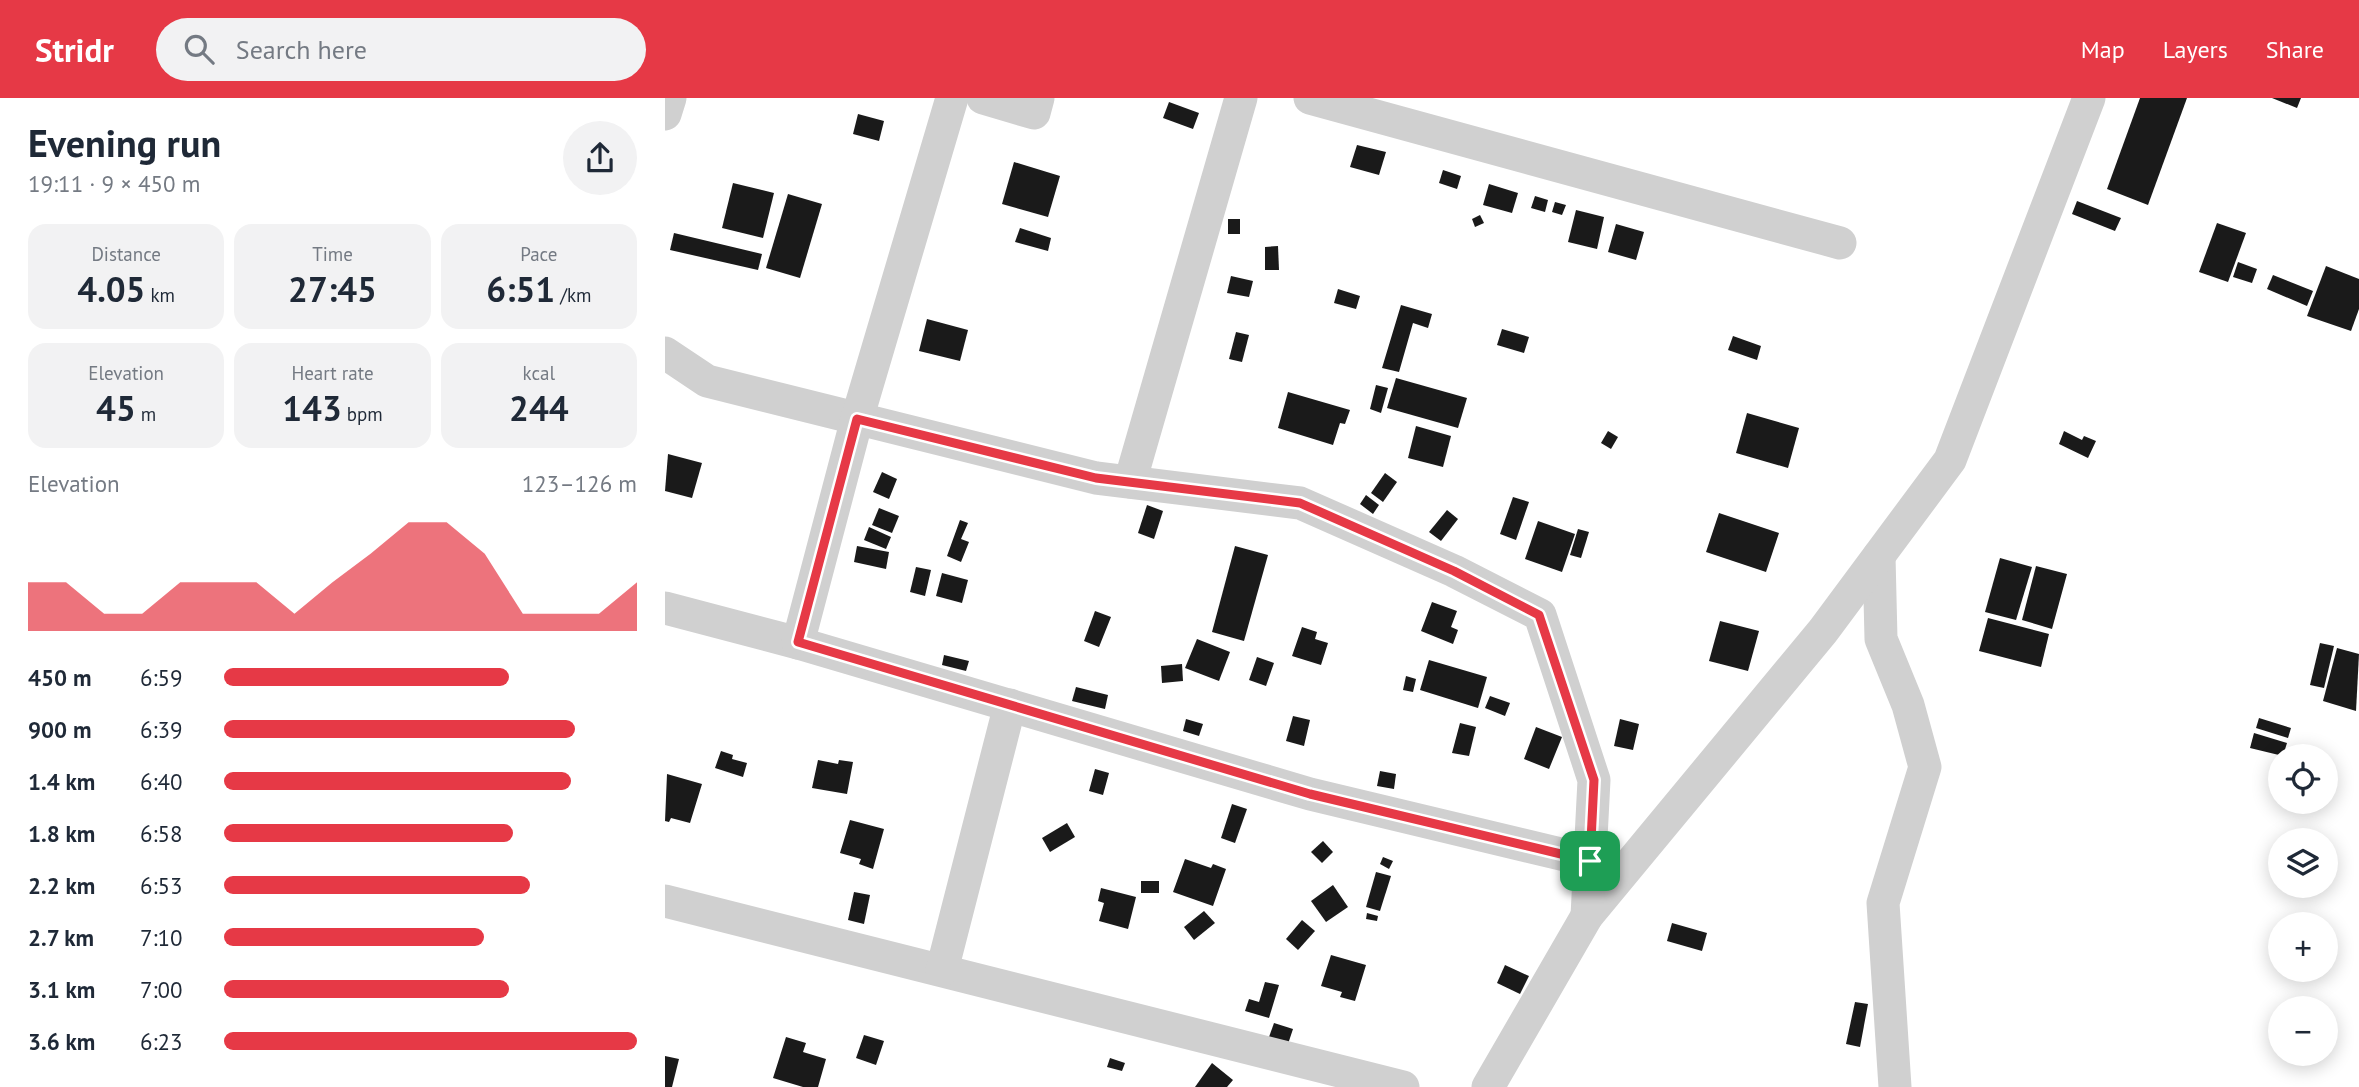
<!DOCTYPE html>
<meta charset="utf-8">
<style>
body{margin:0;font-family:"PT Sans",sans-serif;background:#f2f2f3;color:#1f2937;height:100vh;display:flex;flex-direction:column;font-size:26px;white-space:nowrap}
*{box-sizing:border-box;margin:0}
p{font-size:23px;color:#747a83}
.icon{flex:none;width:38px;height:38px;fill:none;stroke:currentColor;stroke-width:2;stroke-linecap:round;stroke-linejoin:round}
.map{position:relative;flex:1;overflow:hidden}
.side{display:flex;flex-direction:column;background:#fff;width:665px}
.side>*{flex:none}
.tools{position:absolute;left:1603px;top:646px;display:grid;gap:14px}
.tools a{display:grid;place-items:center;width:70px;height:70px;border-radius:50%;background:#fff;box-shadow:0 4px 18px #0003;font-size:35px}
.pin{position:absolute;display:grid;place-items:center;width:60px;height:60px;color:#fff;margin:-30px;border-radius:14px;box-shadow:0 4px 10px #0006}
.round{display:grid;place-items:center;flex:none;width:74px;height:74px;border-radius:37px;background:#f2f2f3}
.head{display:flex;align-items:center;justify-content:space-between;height:119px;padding:0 28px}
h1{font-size:38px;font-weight:800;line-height:52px}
.stats{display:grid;grid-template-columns:repeat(3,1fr);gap:10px;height:119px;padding:7px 28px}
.stats div{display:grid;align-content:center;border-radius:18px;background:#f2f2f3;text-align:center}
.stats b{font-size:35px;font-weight:800}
.stats small{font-size:19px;font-weight:400}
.stats p{font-size:19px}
.chart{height:196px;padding:14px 28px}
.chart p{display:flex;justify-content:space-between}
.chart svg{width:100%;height:126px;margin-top:7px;fill:#e63946;opacity:.7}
ul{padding:0 28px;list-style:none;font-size:23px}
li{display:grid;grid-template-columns:112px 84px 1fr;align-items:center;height:52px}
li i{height:18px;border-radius:9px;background:#e63946}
header{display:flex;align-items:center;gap:42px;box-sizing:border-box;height:98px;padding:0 35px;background:#e63946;color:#fff}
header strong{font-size:33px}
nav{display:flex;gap:38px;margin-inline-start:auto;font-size:24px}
.search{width:490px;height:63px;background:#f2f2f3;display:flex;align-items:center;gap:18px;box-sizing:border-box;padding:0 24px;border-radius:38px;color:#747a83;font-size:26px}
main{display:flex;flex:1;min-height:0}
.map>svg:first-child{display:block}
</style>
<header>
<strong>Stridr</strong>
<div class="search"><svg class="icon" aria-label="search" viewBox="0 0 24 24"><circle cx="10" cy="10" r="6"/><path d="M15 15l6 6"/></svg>Search here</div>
<nav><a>Map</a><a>Layers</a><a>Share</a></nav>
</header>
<main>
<section class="side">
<div class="head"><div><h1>Evening run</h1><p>19:11 · 9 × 450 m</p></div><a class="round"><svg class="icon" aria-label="share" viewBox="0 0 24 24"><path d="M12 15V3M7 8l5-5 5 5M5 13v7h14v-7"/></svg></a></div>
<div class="stats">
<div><p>Distance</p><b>4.05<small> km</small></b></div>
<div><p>Time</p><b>27:45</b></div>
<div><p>Pace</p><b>6:51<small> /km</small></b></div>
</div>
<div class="stats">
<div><p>Elevation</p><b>45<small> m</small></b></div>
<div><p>Heart rate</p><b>143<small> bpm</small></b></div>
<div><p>kcal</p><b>244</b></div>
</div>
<div class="chart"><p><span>Elevation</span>123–126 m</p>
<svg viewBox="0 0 160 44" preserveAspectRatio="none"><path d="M0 44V27L10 27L20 38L30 38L40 27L50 27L60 27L70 38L80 27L90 17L100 6L110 6L120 17L130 38L140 38L150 38L160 27V44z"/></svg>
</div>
<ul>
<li><b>450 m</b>6:59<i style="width:69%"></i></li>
<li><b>900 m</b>6:39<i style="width:85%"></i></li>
<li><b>1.4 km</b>6:40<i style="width:84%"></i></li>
<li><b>1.8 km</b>6:58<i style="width:70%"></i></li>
<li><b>2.2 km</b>6:53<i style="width:74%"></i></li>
<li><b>2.7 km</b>7:10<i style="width:63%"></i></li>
<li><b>3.1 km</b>7:00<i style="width:69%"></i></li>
<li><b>3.6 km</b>6:23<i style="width:100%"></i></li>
</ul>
</section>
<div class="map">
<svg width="1694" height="989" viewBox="0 0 1694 989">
<rect width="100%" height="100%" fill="#fff"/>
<g fill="#1a1a1a">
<path d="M1475 0H1522L1483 107 1442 91Z"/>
<path d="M1607 0H1636L1632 10Z"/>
<path d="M504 4 534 15 528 31 498 20Z"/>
<path d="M193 16 219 23 214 43 188 36Z"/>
<path d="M692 47 721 54 714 77 685 69Z"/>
<path d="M349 64 395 78 383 119 337 106Z"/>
<path d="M778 72 796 78 792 91 774 85Z"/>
<path d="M68 85 109 95 98 140 57 130Z"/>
<path d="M824 86 853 95 847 115 818 107Z"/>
<path d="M123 96 157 106 135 180 101 170Z"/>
<path d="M870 98 883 102 880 114 866 110Z"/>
<path d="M1412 103 1456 120 1450 133 1407 116Z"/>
<path d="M890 104 901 107 897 117 887 114Z"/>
<path d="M911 112 939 119 932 151 903 144Z"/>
<path d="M815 117 819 125 810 129 807 121Z"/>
<rect x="563" y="121" width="12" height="15"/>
<path d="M1552 125 1581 135 1563 184 1534 174Z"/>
<path d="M951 126 979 134 971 162 943 154Z"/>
<path d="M355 130 386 140 383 153 350 144Z"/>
<path d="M9 135 97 156 93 172 5 152Z"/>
<path d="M613 148 614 172H600V149Z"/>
<path d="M1573 164 1592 171 1587 185 1568 179Z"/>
<path d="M1661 168 1694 181V211L1686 233 1642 218Z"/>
<path d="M1608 177 1648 193 1642 208 1602 191Z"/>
<path d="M566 178 588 183 584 199 562 195Z"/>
<path d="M673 191 695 198 691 211 669 205Z"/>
<path d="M736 207 767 216 763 230 748 225 734 274 717 270Z"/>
<path d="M262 221 303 232 295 263 254 253Z"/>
<path d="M837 231 864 239 859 255 832 247Z"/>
<path d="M571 234 584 237 577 264 564 261Z"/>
<path d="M1068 238 1096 248 1092 262 1063 252Z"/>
<path d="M731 280 802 300 793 330 722 310Z"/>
<path d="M711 287 723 290 716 315 705 311Z"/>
<path d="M623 294 685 312 680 326 675 325 668 347 613 330Z"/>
<path d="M1082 315 1134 330 1123 370 1071 355Z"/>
<path d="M751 328 786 338 778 369 743 360Z"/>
<path d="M943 333 953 339 946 351 936 345Z"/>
<path d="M1399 333 1417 342 1419 338 1431 343 1423 360 1394 346Z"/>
<path d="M3 356 37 365 27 400 0 393Z"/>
<path d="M217 374 232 381 224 401 208 394Z"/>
<path d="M720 375 732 384 718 404 706 395Z"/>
<path d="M701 397 714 407 708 416 695 406Z"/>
<path d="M848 399 864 404 851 442 835 436Z"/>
<path d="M482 407 498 413 489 441 473 435Z"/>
<path d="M214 410 234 418 227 435 207 427Z"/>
<path d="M782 412 793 421 776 443 764 434Z"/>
<path d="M1054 415 1114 435 1101 474 1041 454Z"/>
<path d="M295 422 303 425 296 441 304 444 296 464 282 458Z"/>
<path d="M873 423 910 436 897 474 860 461Z"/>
<path d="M204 429 226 439 221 451 199 442Z"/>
<path d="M913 431 924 434 916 460 905 457Z"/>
<path d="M192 448 224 454 221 471 189 464Z"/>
<path d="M570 448 603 457 579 543 547 534Z"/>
<path d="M1335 460 1367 469 1351 522 1320 514Z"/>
<path d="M1371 468 1402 476 1387 531 1357 522Z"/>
<path d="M251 469 266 472 260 498 245 494Z"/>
<path d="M277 475 303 482 297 505 271 498Z"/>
<path d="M767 504 792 513 786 529 793 532 788 546 756 533Z"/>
<path d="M430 513 446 519 434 549 419 543Z"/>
<path d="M1323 520 1384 536 1376 569 1314 553Z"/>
<path d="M1055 523 1094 533 1083 573 1044 563Z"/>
<path d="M637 529 652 534 650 541 663 545 656 567 627 558Z"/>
<path d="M532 541 565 554 554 583 520 570Z"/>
<path d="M1655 545 1669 548 1659 590 1645 587Z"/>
<path d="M1672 550 1694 556 1691 613 1658 603Z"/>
<path d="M279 557 304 563 301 573 277 567Z"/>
<path d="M592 559 609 565 601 588 584 582Z"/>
<path d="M764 562 822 579 813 610 755 592Z"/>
<path d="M517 566 518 583 497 585 496 568Z"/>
<path d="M741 578 751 581 748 594 738 592Z"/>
<path d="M411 589 443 597 440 611 407 603Z"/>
<path d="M825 598 845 605 840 618 820 610Z"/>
<path d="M628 618 645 622 639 648 621 643Z"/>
<path d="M1594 620 1626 630 1623 640 1591 630Z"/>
<path d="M521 621 538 626 534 638 518 633Z"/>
<path d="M955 621 974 626 968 652 949 648Z"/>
<path d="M795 625 811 629 804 658 787 655Z"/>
<path d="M871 629 897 639 884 671 859 661Z"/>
<path d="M1589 635 1622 645 1618 658 1585 650Z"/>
<path d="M56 653 68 657 67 661 82 665 78 679 50 670Z"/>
<path d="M153 662 173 666 174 662 188 664 182 696 147 690Z"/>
<path d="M430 671 444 675 438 697 424 693Z"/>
<path d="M715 673 731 676 729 691 712 688Z"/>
<path d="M2 676 37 686 25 725 6 720 4 724 0 723Z"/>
<path d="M567 706 582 711 570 745 556 740Z"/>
<path d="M185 722 219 731 208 771 194 766 196 761 175 755Z"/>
<path d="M402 725 410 739 385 754 377 740Z"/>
<path d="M658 743 668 754 657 765 646 754Z"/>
<path d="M718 759 728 763 724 771 715 766Z"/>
<path d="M520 761 546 770 548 766 561 771 548 808 508 794Z"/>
<path d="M711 774 726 778 715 813 701 809Z"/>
<rect x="476" y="783" width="18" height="12"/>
<path d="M668 787 683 809 661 824 646 803Z"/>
<path d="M436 790 471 799 463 831 434 823 439 805 433 803Z"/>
<path d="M189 794 205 797 199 826 183 822Z"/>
<path d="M539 813 550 825 529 842 519 829Z"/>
<path d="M702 815 713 818 712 823 701 821Z"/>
<path d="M637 822 650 833 633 852 621 841Z"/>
<path d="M1007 825 1042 835 1037 853 1002 843Z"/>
<path d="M666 857 701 867 690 903 675 899 677 894 656 888Z"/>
<path d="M840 867 864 878 855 896 832 885Z"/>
<path d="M600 884 614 887 604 920 580 913 584 901 594 904Z"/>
<path d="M1190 904 1203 906 1195 949 1181 946Z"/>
<path d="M609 925 628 931 623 946 604 939Z"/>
<path d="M199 937 219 943 211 967 191 960Z"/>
<path d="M121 939 141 945 138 954 161 961 153 989H138L108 980Z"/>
<path d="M0 958 14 961 7 989H0Z"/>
<path d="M445 960 460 965 457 973 442 969Z"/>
<path d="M547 965 568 982 562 989H530Z"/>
</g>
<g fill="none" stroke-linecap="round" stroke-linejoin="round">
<g stroke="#d0d0d0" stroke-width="33">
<path d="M318 0 369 15 373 0"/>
<path d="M645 0 1175 145"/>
<path d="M0 16 5 0"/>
<path d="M0 255 42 283 431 380 635 405 789 473 875 517 929 682 922 818"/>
<path d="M465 384 576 0"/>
<path d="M1214 458 1216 541 1243 607 1260 669 1218 805 1230 989"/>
<path d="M0 510 133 545 192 321 287 0"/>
<path d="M133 545 645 696 925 763"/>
<path d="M0 803 738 989"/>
<path d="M277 872 345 607"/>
<path d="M823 989 922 818 1158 533 1285 362 1424 0"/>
</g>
</g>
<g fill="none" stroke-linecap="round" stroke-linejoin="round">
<defs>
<path id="route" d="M192 321 431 380 635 405 789 473 874 517 929 682 925 763 645 696 133 544Z"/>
</defs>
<use href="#route" stroke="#fff" stroke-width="14"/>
<use href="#route" stroke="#e63946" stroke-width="9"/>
</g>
</svg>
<div class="tools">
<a><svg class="icon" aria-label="locate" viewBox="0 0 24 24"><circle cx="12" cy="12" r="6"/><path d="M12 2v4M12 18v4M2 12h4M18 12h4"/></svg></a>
<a><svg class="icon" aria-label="layers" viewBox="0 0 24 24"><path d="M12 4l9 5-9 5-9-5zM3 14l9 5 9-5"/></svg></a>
<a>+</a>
<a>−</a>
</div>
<div class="pin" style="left:925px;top:763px;background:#1e9e55"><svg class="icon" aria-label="arrive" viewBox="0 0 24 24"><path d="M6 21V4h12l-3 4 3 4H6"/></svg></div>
</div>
</main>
